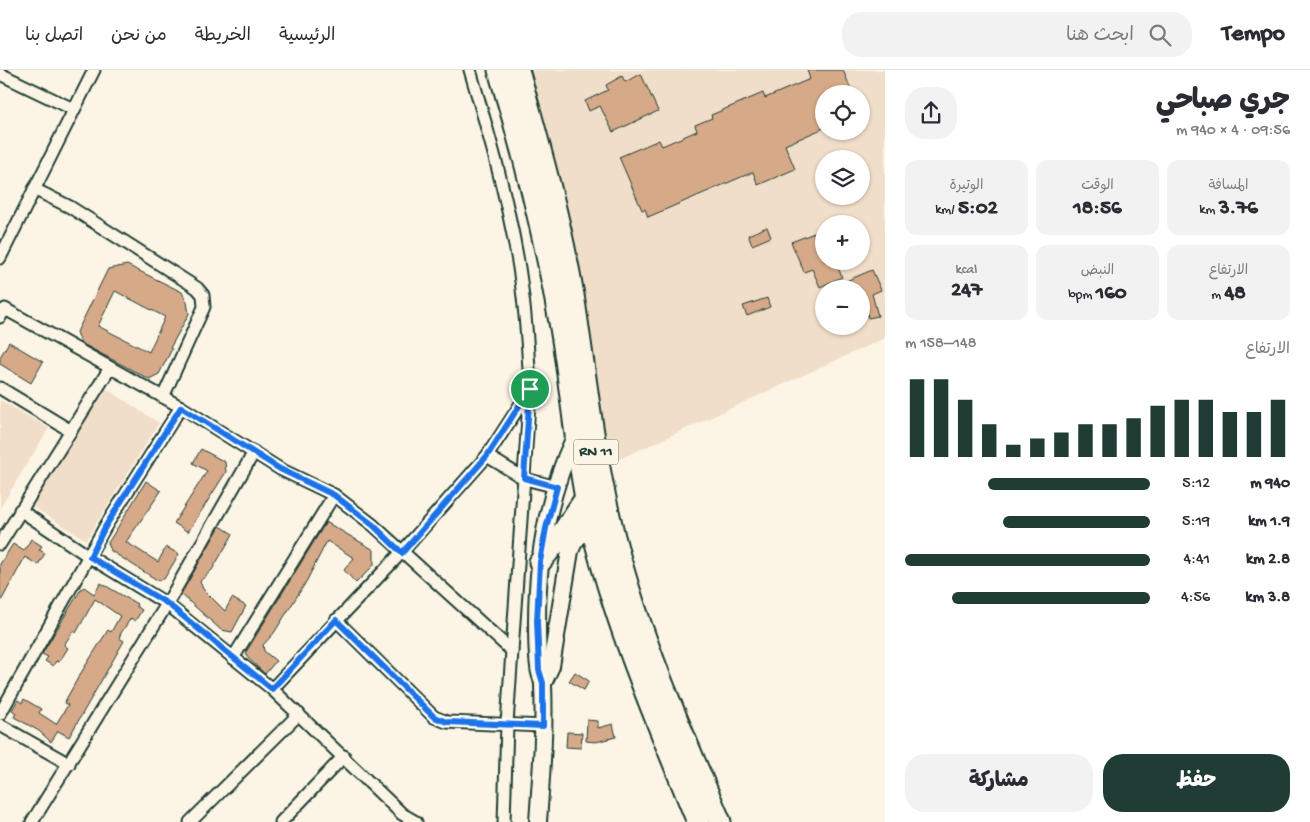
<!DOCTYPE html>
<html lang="ar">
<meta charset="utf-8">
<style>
body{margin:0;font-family:"Gochi Hand","Playpen Sans Arabic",sans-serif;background:#f2f2f3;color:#2b2b33;direction:rtl;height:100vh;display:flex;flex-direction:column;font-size:19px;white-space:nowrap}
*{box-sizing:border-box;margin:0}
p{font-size:16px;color:#7c7c81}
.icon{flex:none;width:28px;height:28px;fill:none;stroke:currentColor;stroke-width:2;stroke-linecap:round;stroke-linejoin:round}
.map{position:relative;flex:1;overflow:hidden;direction:ltr}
.side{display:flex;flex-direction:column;background:#fff;width:425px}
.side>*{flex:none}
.fabs{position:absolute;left:815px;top:15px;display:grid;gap:10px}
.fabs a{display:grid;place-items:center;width:55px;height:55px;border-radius:50%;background:#fff;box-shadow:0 1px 4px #0004;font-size:25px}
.pin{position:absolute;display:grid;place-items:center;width:42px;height:42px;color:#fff;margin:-21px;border:2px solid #fff;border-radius:50%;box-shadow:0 1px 5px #0007}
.round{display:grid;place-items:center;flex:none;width:52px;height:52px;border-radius:20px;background:#f2f2f3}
.summary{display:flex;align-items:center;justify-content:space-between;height:85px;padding:0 20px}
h1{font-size:28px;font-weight:800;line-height:38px}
.metrics{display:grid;grid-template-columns:repeat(3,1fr);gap:8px;height:85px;padding:5px 20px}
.metrics div{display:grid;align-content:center;border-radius:12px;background:#f2f2f3;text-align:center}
.metrics b{font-size:21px;font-weight:800}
.metrics small{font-size:14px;font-weight:400}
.metrics p{font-size:14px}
.chart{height:140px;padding:10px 20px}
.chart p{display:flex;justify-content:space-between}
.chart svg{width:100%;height:90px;margin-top:5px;stroke:#1f3d34;stroke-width:6}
.cta{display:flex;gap:10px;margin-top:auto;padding:10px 20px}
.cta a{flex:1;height:58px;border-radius:20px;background:#1f3d34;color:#fff;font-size:20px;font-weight:800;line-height:58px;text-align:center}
.cta a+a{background:#f2f2f3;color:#2b2b33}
ul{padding:0 20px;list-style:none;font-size:16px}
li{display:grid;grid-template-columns:80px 60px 1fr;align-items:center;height:38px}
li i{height:12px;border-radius:6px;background:#1f3d34}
header{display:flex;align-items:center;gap:30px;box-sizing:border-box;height:70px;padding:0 25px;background:#fff;border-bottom:1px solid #e1e1e2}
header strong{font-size:24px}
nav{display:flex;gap:28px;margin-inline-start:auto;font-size:18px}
.search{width:350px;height:45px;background:#f2f2f3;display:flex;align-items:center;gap:12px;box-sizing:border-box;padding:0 18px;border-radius:20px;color:#7c7c81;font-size:19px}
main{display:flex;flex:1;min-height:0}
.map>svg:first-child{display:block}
</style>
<header>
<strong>Tempo</strong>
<div class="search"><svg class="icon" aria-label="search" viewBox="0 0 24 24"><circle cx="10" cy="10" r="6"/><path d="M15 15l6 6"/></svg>ابحث هنا</div>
<nav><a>الرئيسية</a><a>الخريطة</a><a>من نحن</a><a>اتصل بنا</a></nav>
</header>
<main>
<section class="side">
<div class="summary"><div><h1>جري صباحي</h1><p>09:56 · 4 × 940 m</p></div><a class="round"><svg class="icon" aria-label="share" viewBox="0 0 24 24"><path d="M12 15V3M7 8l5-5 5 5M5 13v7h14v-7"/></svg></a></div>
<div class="metrics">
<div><p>المسافة</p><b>3.76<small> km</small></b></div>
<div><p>الوقت</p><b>18:56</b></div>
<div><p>الوتيرة</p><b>5:02<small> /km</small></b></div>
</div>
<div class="metrics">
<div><p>الارتفاع</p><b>48<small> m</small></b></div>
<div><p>النبض</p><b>160<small> bpm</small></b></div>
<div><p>kcal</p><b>247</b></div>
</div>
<div class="chart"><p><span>الارتفاع</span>148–158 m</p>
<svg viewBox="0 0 160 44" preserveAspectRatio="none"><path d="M5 44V6M15 44V6M25 44V16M35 44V28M45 44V38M55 44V35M65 44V32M75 44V28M85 44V28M95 44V25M105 44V19M115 44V16M125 44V16M135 44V22M145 44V22M155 44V16"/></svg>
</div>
<ul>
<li><b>940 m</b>5:12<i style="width:66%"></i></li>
<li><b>1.9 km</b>5:19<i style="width:60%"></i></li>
<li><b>2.8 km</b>4:41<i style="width:100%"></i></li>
<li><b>3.8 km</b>4:56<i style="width:81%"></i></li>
</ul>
<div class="cta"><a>حفظ</a><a>مشاركة</a></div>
</section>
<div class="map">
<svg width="885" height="752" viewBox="0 0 885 752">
<rect width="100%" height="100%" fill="#fcf5e5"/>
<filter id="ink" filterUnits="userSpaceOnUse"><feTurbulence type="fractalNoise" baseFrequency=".02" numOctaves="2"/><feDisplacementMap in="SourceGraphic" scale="10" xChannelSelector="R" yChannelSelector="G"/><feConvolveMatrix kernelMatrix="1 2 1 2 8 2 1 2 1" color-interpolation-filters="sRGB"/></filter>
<g filter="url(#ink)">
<g fill="#f1dec9" fill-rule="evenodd">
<path d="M522 0H885V268L602 397ZM824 24H861V61H824ZM824 89H861V126H824ZM824 154H861V191H824ZM824 219H861V256H824Z"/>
<path d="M104 317 159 353 86 470 30 435Z"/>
<path d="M0 330 49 358 0 438Z"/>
</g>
<g fill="#d6a988" stroke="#1f3d34" fill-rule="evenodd">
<path d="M807 0H843L853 24H824V58L785 75 795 99 758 115 753 102 648 147 645 139 642 140 619 87 659 70 662 76 697 61 695 55 712 48 711 45 763 23 765 28 810 9Z"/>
<path d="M641 4 658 41 613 62 600 36 589 41 585 31 608 20 606 15 622 6 625 12Z"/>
<path d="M767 157 771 167 752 175 748 165Z"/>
<path d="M822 160 824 191H835L842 207 820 217 812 199 804 202 791 172Z"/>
<path d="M127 195 182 222 187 232 189 244 170 278 172 279 159 304 149 309 81 273 77 262 108 199ZM115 221 165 247 149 282 98 256Z"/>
<path d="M872 200 881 220 872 224 878 246 868 248 863 228H861V219H849L846 211Z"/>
<path d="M767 228 770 237 747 246 743 236Z"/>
<path d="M9 272 43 292 31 313 0 294V287Z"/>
<path d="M201 379 225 392 226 402 188 462 174 453 207 401 193 393Z"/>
<path d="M146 411 161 421 126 472 158 492 166 477 179 484 164 509 157 510 111 481 108 473Z"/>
<path d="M326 452 374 480V495L356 513 344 500 354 488 327 471 306 512 274 563 263 575 264 581 276 591 265 604 248 588 246 582Z"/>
<path d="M220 456 233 464 212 500 200 511 203 519 225 541 232 528 246 536 232 562 221 560 181 524Z"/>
<path d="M31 469 42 476 39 480 45 483 38 495 25 487 0 533V494L13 474 24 481Z"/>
<path d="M101 513 137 534 136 536 142 540 135 551 131 548 121 563 119 568 124 571 69 667 58 661 51 672 39 661 14 647 16 643 12 640 18 630 22 633 24 629 41 639 39 643 56 654 68 635 64 633 79 606 108 560 111 562 120 546 95 529 76 563 73 561 64 575 68 578 59 592 56 591 53 596 45 591 48 587 42 584 81 519 84 517 94 524Z"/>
<path d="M575 602 589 611 584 620 569 611Z"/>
<path d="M587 650 598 651V658L613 654 616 667 596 672 586 671Z"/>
<path d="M567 662 582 663 581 678 566 677Z"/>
</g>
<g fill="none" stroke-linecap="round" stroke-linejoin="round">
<defs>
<g id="street">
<path d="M470 0C488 61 506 123 517 186 525 230 528 275 530 319L507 654 504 752"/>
<path d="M0 4 73 39"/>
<path d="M34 119 70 137 197 218 203 225 204 237 163 327"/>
<path d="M0 188 94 0"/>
<path d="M0 247 5 239 181 337 280 399 334 425 373 455 512 581"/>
<path d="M0 318 71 361"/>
<path d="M487 386 525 409 557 417"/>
<path d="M20 440 90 487 167 534 272 619 402 744 416 752"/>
<path d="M0 474 110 298"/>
<path d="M336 550 434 647 447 652 543 656"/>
<path d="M233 588 334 425"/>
<path d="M272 619 401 483 487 386 530 320"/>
<path d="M0 644 105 457 181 337"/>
<path d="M0 655 69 694"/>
<path d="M32 752 167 534 254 382"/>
<path d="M190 752 299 644"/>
<path d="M281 752 344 686"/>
</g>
<g id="secondary">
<path d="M543 613 551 596 570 481 574 472 591 453"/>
<path d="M538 752C541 707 545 661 543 615 543 609 539 603 539 597 537 582 537 567 537 552 537 489 548 424 575 367"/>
</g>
<g id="highway">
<path d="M499 0C524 82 545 167 560 252 572 319 576 387 591 453 616 557 658 654 698 752"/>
<path d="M518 0C539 75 560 149 573 225 585 300 592 376 610 450 634 555 678 653 720 752"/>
<path d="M540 492 557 471 586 428"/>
</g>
</defs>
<use href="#street" stroke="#1f3d34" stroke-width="15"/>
<use href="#secondary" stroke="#1f3d34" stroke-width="20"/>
<use href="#highway" stroke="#1f3d34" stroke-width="25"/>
<use href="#street" stroke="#fcf5e5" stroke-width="11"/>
<use href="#secondary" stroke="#fcf5e5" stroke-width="16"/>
<use href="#highway" stroke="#fcf5e5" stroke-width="21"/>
</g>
</g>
<g fill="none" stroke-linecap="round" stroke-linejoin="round" filter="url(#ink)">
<defs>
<path id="route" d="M530 319 524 408 557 417 546 458 540 492 537 551 539 600 543 613V656L447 652 434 647 336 550 272 619 168 534 90 487 105 457 181 337 280 399 334 425 373 455 402 483 487 386Z"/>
</defs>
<use href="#route" stroke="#fff" stroke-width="10"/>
<use href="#route" stroke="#1a73e8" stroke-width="6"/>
</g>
<g text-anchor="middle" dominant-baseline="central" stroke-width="4.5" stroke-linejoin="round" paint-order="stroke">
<rect fill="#fcf5e5" stroke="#617469" stroke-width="1" x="573.5" y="369.5" width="45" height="25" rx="4"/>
<g font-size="15" font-weight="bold" fill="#1f3d34">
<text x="596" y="382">RN 11</text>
</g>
</g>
</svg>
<div class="fabs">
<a><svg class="icon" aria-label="locate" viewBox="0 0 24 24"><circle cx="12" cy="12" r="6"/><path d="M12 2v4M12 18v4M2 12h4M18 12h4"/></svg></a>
<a><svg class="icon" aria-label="layers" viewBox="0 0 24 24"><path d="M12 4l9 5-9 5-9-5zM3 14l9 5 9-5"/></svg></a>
<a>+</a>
<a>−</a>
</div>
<div class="pin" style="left:530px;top:319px;background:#1e9e55"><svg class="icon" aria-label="arrive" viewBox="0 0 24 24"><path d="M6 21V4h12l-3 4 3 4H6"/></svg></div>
</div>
</main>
